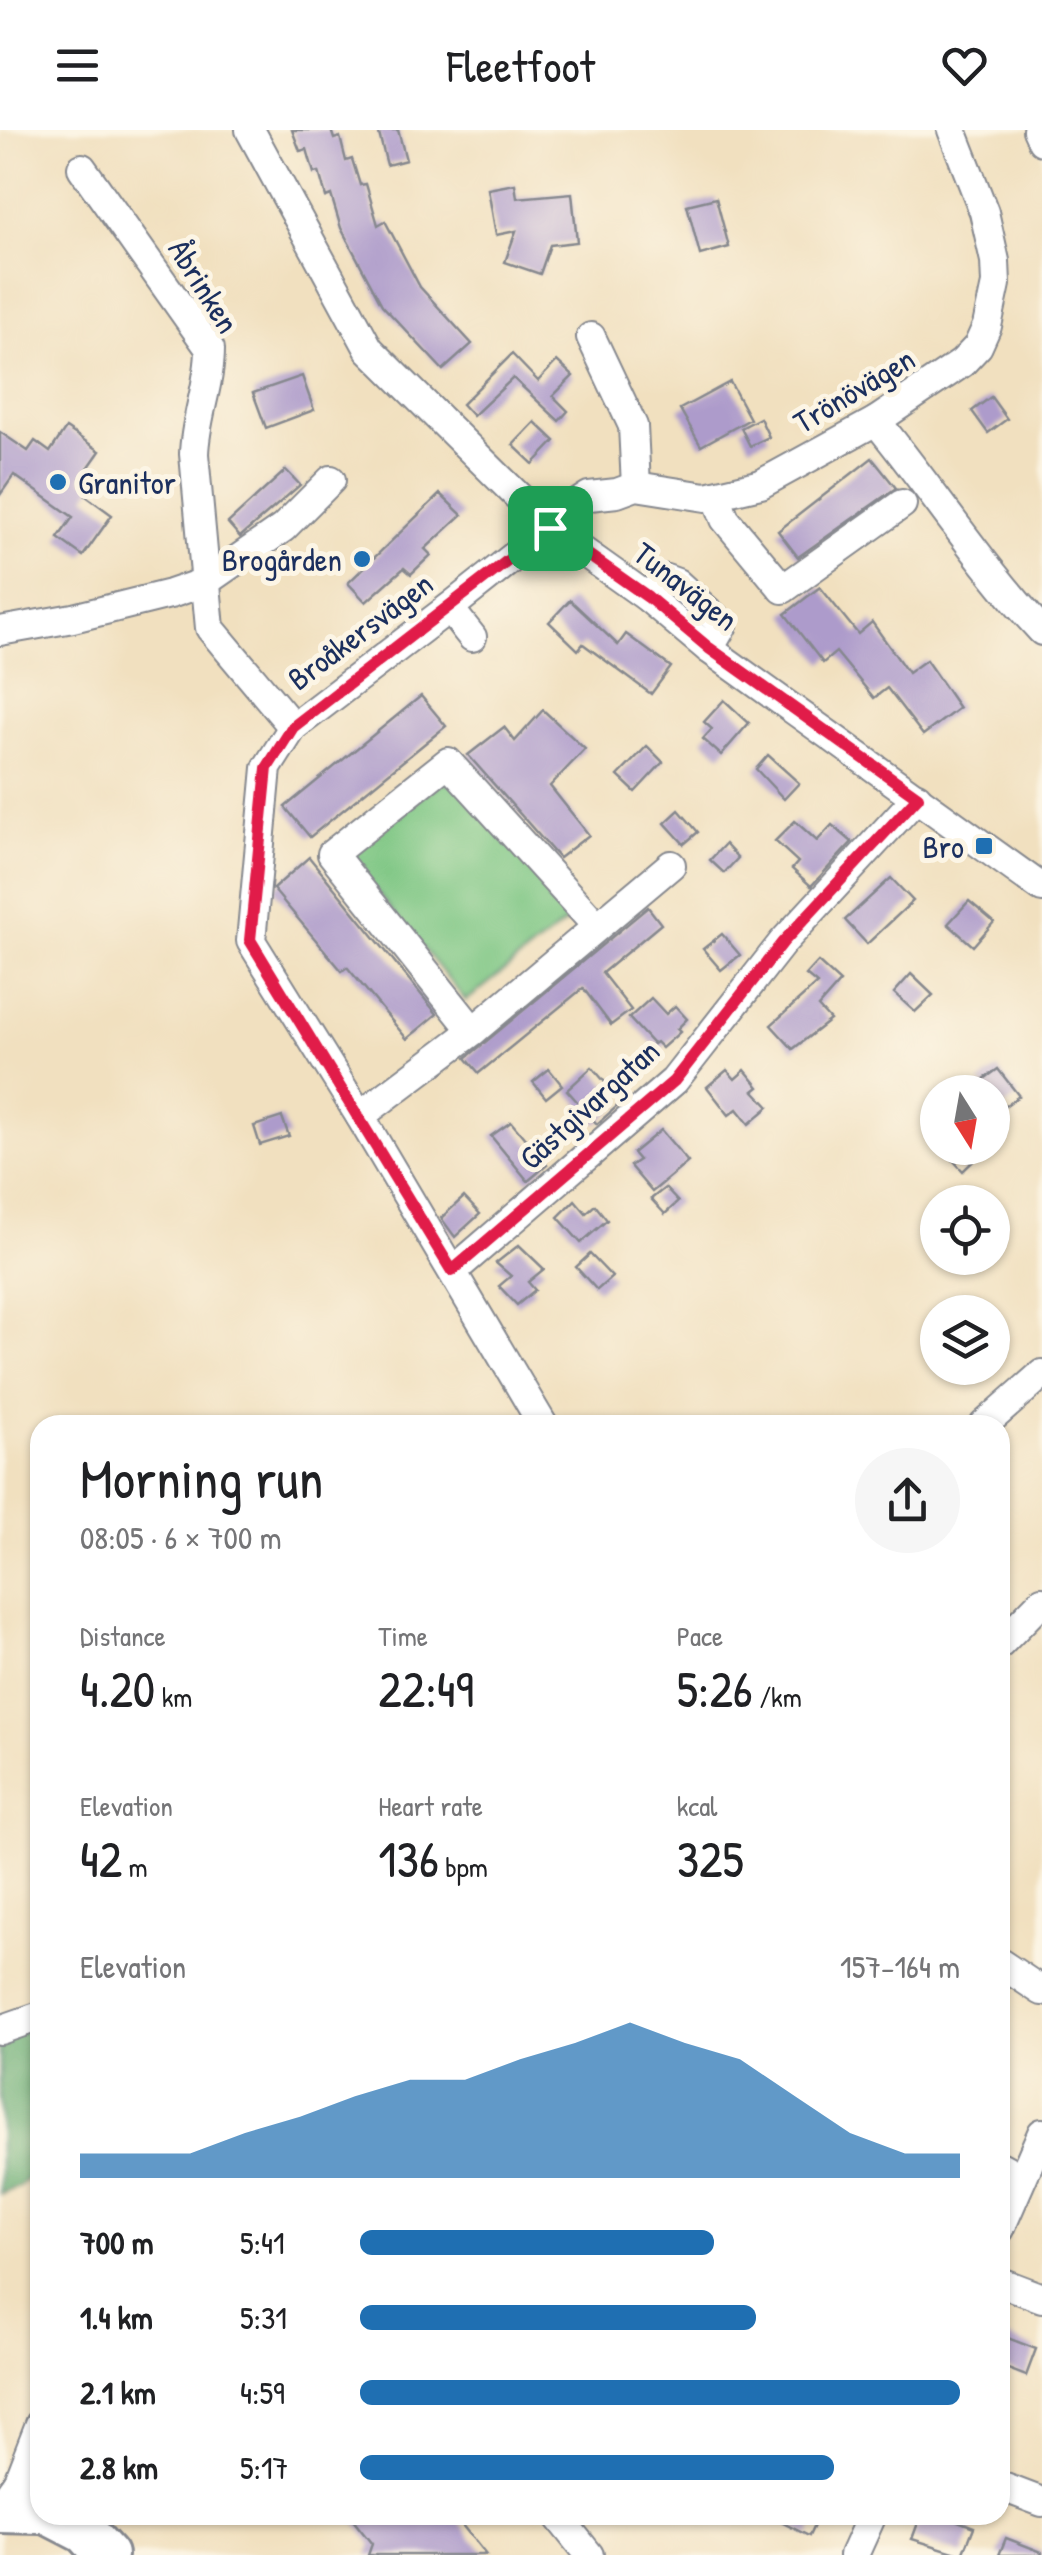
<!DOCTYPE html>
<meta charset="utf-8">
<style>
body{margin:0;font-family:"Patrick Hand",sans-serif;background:#f6f6f6;color:#202124;height:100vh;display:flex;flex-direction:column;font-size:38px;white-space:nowrap}
*{box-sizing:border-box;margin:0}
p{font-size:32px;color:#757577}
.icon{flex:none;width:55px;height:55px;fill:none;stroke:currentColor;stroke-width:2;stroke-linecap:round;stroke-linejoin:round}
.map{position:relative;flex:1;overflow:hidden}
.details{position:absolute;left:30px;top:1285px;width:980px;height:1110px;display:flex;flex-direction:column;background:#fff;border-radius:30px;box-shadow:0 2px 8px #0004}
.details>*{flex:none}
.needle{width:65px;rotate:169deg}
.controls{position:absolute;left:920px;top:945px;display:grid;gap:20px}
.controls a{display:grid;place-items:center;width:90px;height:90px;border-radius:50%;background:#fff;box-shadow:0 2px 8px #0004;font-size:50px}
.pin{position:absolute;display:grid;place-items:center;width:85px;height:85px;color:#fff;margin:-42px;border-radius:20px;box-shadow:0 5px 15px #0006}
.round{display:grid;place-items:center;flex:none;width:105px;height:105px;border-radius:52px;background:#f6f6f6}
.headline{display:flex;align-items:center;justify-content:space-between;height:170px;padding:0 50px}
h1{font-size:55px;font-weight:600;line-height:75px}
.metrics{display:grid;grid-template-columns:repeat(3,1fr);gap:15px;height:170px;padding:10px 50px}
.metrics div{display:grid;align-content:center}
.metrics b{font-size:50px;font-weight:600}
.metrics small{font-size:28px;font-weight:400}
.metrics p{font-size:28px}
.chart{height:280px;padding:20px 50px}
.chart p{display:flex;justify-content:space-between}
.chart svg{width:100%;height:180px;margin-top:10px;fill:#1f6fb2;opacity:.7}
ul{padding:0 50px;list-style:none;font-size:32px}
li{display:grid;grid-template-columns:160px 120px 1fr;align-items:center;height:75px}
li i{height:25px;border-radius:12px;background:#1f6fb2}
header{display:flex;justify-content:space-between;align-items:center;height:130px;padding:0 50px;background:#fff;font-size:45px;font-weight:600}
.map>svg:first-child{display:block}
</style>
<header><svg class="icon" aria-label="menu" viewBox="0 0 24 24"><path d="M4 6h16M4 12h16M4 18h16"/></svg>Fleetfoot<svg class="icon" aria-label="heart" viewBox="0 0 24 24"><path d="M12 20l-8-8c-3-5 5-10 8-4 3-6 11-1 8 4z"/></svg></header>
<div class="map">
<svg width="1042" height="2425" viewBox="0 0 1042 2425">
<rect width="100%" height="100%" fill="#fcf5e5"/>
<filter id="ink" filterUnits="userSpaceOnUse"><feTurbulence type="fractalNoise" baseFrequency=".01" numOctaves="2"/><feDisplacementMap in="SourceGraphic" scale="20" xChannelSelector="R" yChannelSelector="G"/><feConvolveMatrix kernelMatrix="1 2 1 2 8 2 1 2 1" color-interpolation-filters="sRGB"/></filter>
<filter id="wash" filterUnits="userSpaceOnUse"><feTurbulence type="fractalNoise" baseFrequency=".0048" numOctaves="4" result="noise"/><feDisplacementMap in="SourceGraphic" scale="40" xChannelSelector="R" yChannelSelector="G"/><feGaussianBlur stdDeviation="2.25" result="paint"/><feColorMatrix in="noise" values="0 0 0 0 0 0 0 0 0 0 0 0 0 0 0 0 0 1.4 0 .05"/><feComposite in="paint" operator="in"/></filter>
<g filter="url(#wash)">
<rect width="100%" height="100%" fill="#f1e0bf"/>
<path fill="#7dc683" stroke="#4c7a70" stroke-width="2.5" d="M450 644 575 785 466 871 346 724Z"/>
<path fill="#66ab71" stroke="#406d68" stroke-width="2.5" d="M40 1895V2036L19 2057 0 2064V1909Z"/>
<g id="blocks">
<g fill="#ad9bcb">
<path d="M292 0H331L334 9 340 7 346 31 352 29 360 55 366 54 378 95 385 91 420 157 472 214 443 240 382 175 341 98 331 65 326 67 319 42 314 43 307 19 300 21Z"/>
<path d="M378 0H398L406 30 387 35Z"/>
<path d="M515 54 517 68 572 63 577 112 550 115 540 144 505 132 516 101 496 105 488 59Z"/>
<path d="M716 68 729 117 700 125 687 75Z"/>
<path d="M512 224 538 251 557 231 573 246 553 266 568 281 559 291 513 248 473 286 462 274Z"/>
<path d="M302 246 314 280 266 298 253 263Z"/>
<path d="M730 252 750 289 701 316 680 279Z"/>
<path d="M991 267 1007 289 988 303 972 281Z"/>
<path d="M760 288 769 307 750 316 741 298Z"/>
<path d="M535 292 555 311 533 334 513 315Z"/>
<path d="M66 298 100 321 81 348 93 357 86 366 112 385 83 426 58 408 73 387 14 345 0 365V302L28 321 35 311 50 322Z"/>
<path d="M872 328 896 358 798 427 778 401Z"/>
<path d="M286 340 300 355 240 407 228 393Z"/>
<path d="M440 364 462 385 425 419 431 425 411 444 404 438 366 472 348 453Z"/>
<path d="M820 457 858 504 872 492 908 543 926 530 959 578 923 605 887 558 874 568 836 522 823 533 785 484Z"/>
<path d="M570 470 618 515 626 504 671 537 651 564 583 514 578 520 549 492Z"/>
<path d="M421 566 446 596 310 707 285 677Z"/>
<path d="M724 570 749 593 721 625 703 609 712 599 704 592Z"/>
<path d="M543 580 585 619 550 656 589 705 559 728 468 625 504 597 515 611Z"/>
<path d="M647 616 663 632 635 662 618 646Z"/>
<path d="M768 625 799 653 784 669 756 639Z"/>
<path d="M679 680 698 702 684 714 665 693Z"/>
<path d="M795 691 817 711 832 695 852 712 811 756 792 739 798 732 775 711Z"/>
<path d="M725 714 738 728 724 743 710 730Z"/>
<path d="M309 727 437 884 407 909 347 837 342 841 273 759Z"/>
<path d="M891 748 913 771 867 814 845 790Z"/>
<path d="M969 771 994 792 973 816 948 794Z"/>
<path d="M648 777 661 794 602 843 631 880 611 895 583 858 479 943 466 928Z"/>
<path d="M722 804 740 825 721 840 703 819Z"/>
<path d="M818 832 840 852 818 877 830 890 793 919 771 895 817 854 806 845Z"/>
<path d="M911 844 933 865 915 882 894 863Z"/>
<path d="M651 868 666 884 675 876 687 889 677 899 680 902 662 918 656 912 653 914 629 888Z"/>
<path d="M592 937 622 972 597 994 567 960Z"/>
<path d="M549 939 562 955 546 968 533 952Z"/>
<path d="M998 939 1019 966 992 985V962H988L980 952Z"/>
<path d="M727 940 735 949 745 940 759 957 754 961 769 977 749 994 737 979 729 985 707 957Z"/>
<path d="M282 987 289 1006 260 1015 254 996Z"/>
<path d="M511 992 547 1035 528 1051 491 1006Z"/>
<path d="M661 1000 688 1032 652 1062 630 1036 639 1030 633 1023Z"/>
<path d="M966 1018H987L963 1041 953 1030Z"/>
<path d="M665 1058 678 1072 665 1084 651 1069Z"/>
<path d="M464 1067 480 1084 455 1107 441 1088Z"/>
<path d="M575 1070 586 1083 595 1075 607 1090 581 1113 558 1087Z"/>
<path d="M519 1115 544 1139 528 1152 535 1160 517 1175 499 1156 511 1146 496 1133Z"/>
<path d="M590 1124 612 1147 597 1160 576 1137Z"/>
<path d="M1000 2205 1036 2219 1026 2246 1000 2236Z"/>
<path d="M349 2385H454L486 2425H368L372 2414Z"/>
<path d="M767 2385H819L809 2406Z"/>
<path d="M921 2385H942L974 2397 963 2425 912 2409Z"/>
<path d="M1006 2408 1042 2422V2425H999Z"/>
</g>
</g>
</g>
<g filter="url(#ink)">
<use href="#blocks" fill-opacity="0" stroke="#86888e" stroke-width="2.5"/>
<g fill="none" stroke-linecap="round" stroke-linejoin="round">
<defs>
<g id="minor">
<path d="M250 0 369 219 550 398 647 467 709 519 1042 758"/>
<path d="M1037 0 1042 11"/>
<path d="M82 38 210 219C210 255 195 288 194 324L210 498 293 597"/>
<path d="M591 207 633 296 636 356"/>
<path d="M876 291C932 359 981 436 1042 501"/>
<path d="M716 365 725 389 783 459 902 374"/>
<path d="M647 467 666 449 677 453 723 495 709 519"/>
<path d="M449 478 472 507"/>
<path d="M0 501 73 488 170 464 205 452 283 398 331 350"/>
<path d="M473 901 332 724 448 632 596 795"/>
<path d="M360 986 473 901 671 735"/>
<path d="M453 1141 674 951 783 812 917 667"/>
<path d="M543 1295 360 986 251 811 267 638 293 597 449 478 550 398 566 381 589 366 617 363 636 356 706 367 761 354 876 291 962 233 978 216 987 196 996 154 995 131 984 82 952 0"/>
<path d="M984 1295 1042 1244"/>
<path d="M1000 1514 1042 1471"/>
<path d="M1000 1833 1042 1861"/>
<path d="M0 1900 40 1886"/>
<path d="M1000 2036 1022 2048"/>
<path d="M1000 2099 1042 2003"/>
<path d="M1000 2152 1042 2168"/>
<path d="M1000 2356 1042 2372"/>
<path d="M0 2377 17 2353 40 2294"/>
<path d="M557 2385 589 2425"/>
<path d="M854 2425 872 2385"/>
</g>
<g id="highway">
<path d="M0 2381 40 2382"/>
<path d="M52 2385 85 2402 106 2425"/>
</g>
</defs>
<use href="#minor" stroke="#86888e" stroke-width="32"/>
<use href="#highway" stroke="#86888e" stroke-width="48"/>
<use href="#minor" stroke="#fff" stroke-width="28"/>
<use href="#highway" stroke="#fff" stroke-width="42"/>
</g>
</g>
<g fill="none" stroke-linecap="round" stroke-linejoin="round" filter="url(#ink)">
<defs>
<path id="route" d="M550 398 648 467 709 518 918 667 783 812 674 951 452 1141 250 810 267 638 293 597Z"/>
</defs>
<use href="#route" stroke="#fff" stroke-width="20"/>
<use href="#route" stroke="#e11d48" stroke-width="12"/>
</g>
<g fill="#1f6fb2" stroke="#fcf5e5" stroke-width="4">
<circle cx="58" cy="352" r="10"/>
<circle cx="362" cy="429" r="10"/>
<rect x="974" y="706" width="20" height="20" rx="5"/>
</g>
<g text-anchor="middle" dominant-baseline="central" stroke-width="10" stroke-linejoin="round" paint-order="stroke">
<g font-size="32" fill="#1b2f5e" stroke="#fcf5e5">
<text transform="translate(204 156) rotate(58)">Åbrinken</text>
<text transform="translate(854 260) rotate(-31)">Trönövägen</text>
<text transform="translate(686 456) rotate(38)">Tunavägen</text>
<text transform="translate(360 501) rotate(-37)">Broåkersvägen</text>
<text transform="translate(589 974) rotate(-42)">Gästgivargatan</text>
</g>
<g font-size="32" fill="#1b2f5e" stroke="#fcf5e5" text-anchor="end">
<text x="78" y="352" text-anchor="start">Granitor</text>
<text x="342" y="429">Brogården</text>
<text x="964" y="716">Bro</text>
</g>
</g>
</svg>
<div class="controls">
<a><svg class="needle" viewBox="-14 -14 28 28"><path d="M0-13l5 13h-10z" fill="#e53935"/><path d="M0 13l5-13h-10z" fill="#757577"/></svg></a>
<a><svg class="icon" aria-label="locate" viewBox="0 0 24 24"><circle cx="12" cy="12" r="6"/><path d="M12 2v4M12 18v4M2 12h4M18 12h4"/></svg></a>
<a><svg class="icon" aria-label="layers" viewBox="0 0 24 24"><path d="M12 4l9 5-9 5-9-5zM3 14l9 5 9-5"/></svg></a>
</div>
<div class="pin" style="left:550px;top:398px;background:#1e9e55"><svg class="icon" aria-label="arrive" viewBox="0 0 24 24"><path d="M6 21V4h12l-3 4 3 4H6"/></svg></div>
<section class="details">
<div class="headline"><div><h1>Morning run</h1><p>08:05 · 6 × 700 m</p></div><a class="round"><svg class="icon" aria-label="share" viewBox="0 0 24 24"><path d="M12 15V3M7 8l5-5 5 5M5 13v7h14v-7"/></svg></a></div>
<div class="metrics">
<div><p>Distance</p><b>4.20<small> km</small></b></div>
<div><p>Time</p><b>22:49</b></div>
<div><p>Pace</p><b>5:26<small> /km</small></b></div>
</div>
<div class="metrics">
<div><p>Elevation</p><b>42<small> m</small></b></div>
<div><p>Heart rate</p><b>136<small> bpm</small></b></div>
<div><p>kcal</p><b>325</b></div>
</div>
<div class="chart"><p><span>Elevation</span>157–164 m</p>
<svg viewBox="0 0 160 44" preserveAspectRatio="none"><path d="M0 44V38L10 38L20 38L30 33L40 29L50 24L60 20L70 20L80 15L90 11L100 6L110 11L120 15L130 24L140 33L150 38L160 38V44z"/></svg>
</div>
<ul>
<li><b>700 m</b>5:41<i style="width:59%"></i></li>
<li><b>1.4 km</b>5:31<i style="width:66%"></i></li>
<li><b>2.1 km</b>4:59<i style="width:100%"></i></li>
<li><b>2.8 km</b>5:17<i style="width:79%"></i></li>
</ul>
</section>
</div>
